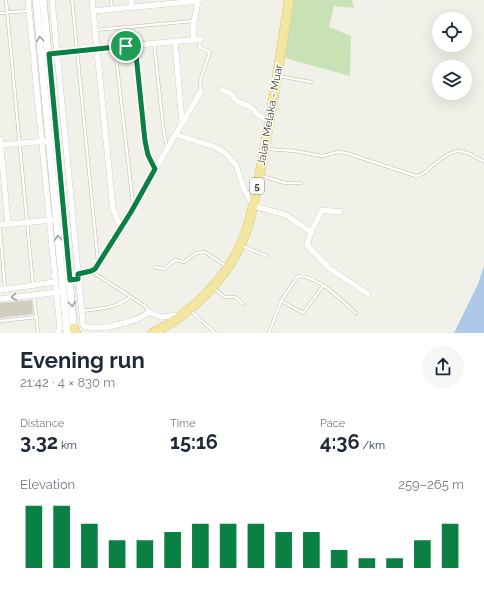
<!DOCTYPE html>
<meta charset="utf-8">
<style>
body{margin:0;font-family:Raleway,sans-serif;background:#f6f6f7;color:#1f2937;height:100vh;display:flex;flex-direction:column;font-size:15px;white-space:nowrap}
*{box-sizing:border-box;margin:0}
p{font-size:13px;color:#747a83}
.icon{flex:none;width:22px;height:22px;fill:none;stroke:currentColor;stroke-width:2;stroke-linecap:round;stroke-linejoin:round}
.map{position:relative;height:333px;overflow:hidden}
.side{display:flex;flex-direction:column;background:#fff;flex:1}
.side>*{flex:none}
.fabs{position:absolute;left:432px;top:12px;display:grid;gap:8px}
.fabs a{display:grid;place-items:center;width:40px;height:40px;border-radius:50%;background:#fff;box-shadow:0 4px 16px #0002;font-size:20px}
.pin{position:absolute;display:grid;place-items:center;width:34px;height:34px;color:#fff;margin:-17px;border:2px solid #fff;border-radius:50%;box-shadow:0 1px 4px #0007}
.round{display:grid;place-items:center;flex:none;width:42px;height:42px;border-radius:21px;background:#f6f6f7}
.overview{display:flex;align-items:center;justify-content:space-between;height:68px;padding:0 20px}
h1{font-size:22px;font-weight:700;line-height:30px}
.stats{display:grid;grid-template-columns:repeat(3,1fr);gap:6px;height:68px;padding:4px 20px}
.stats div{display:grid;align-content:center}
.stats b{font-size:20px;font-weight:700}
.stats small{font-size:11px;font-weight:400}
.stats p{font-size:11px}
.chart{height:112px;padding:8px 20px}
.chart p{display:flex;justify-content:space-between}
.chart svg{width:100%;height:72px;margin-top:4px;stroke:#0b8043;stroke-width:6}
.map>svg:first-child{display:block}
</style>
<div class="map">
<svg width="484" height="333" viewBox="0 0 484 333">
<rect width="100%" height="100%" fill="#f2f1e9"/>
<path fill="#c8e2b6" d="M294 0H352L354 8 334 6 329 27 351 36 350 76 285 58Z"/>
<path fill="#acc7e8" d="M484 266V333H454L478 284Z"/>
<path fill="#d2cebf" d="M32 300 33 314 0 318V303Z"/>
<g fill="none" stroke-linecap="round" stroke-linejoin="round">
<defs>
<g id="service">
<path d="M6 0 33 285"/>
<path d="M72 0 98 262"/>
<path d="M111 0 112 8"/>
<path d="M0 13 28 11"/>
<path d="M95 30 194 21"/>
<path d="M154 43 164 134 167 147"/>
<path d="M115 48 133 204"/>
<path d="M279 76 311 82"/>
<path d="M201 91 200 81 210 52 199 47 201 39"/>
<path d="M267 149 295 151 322 156 338 152 346 153 416 176C423 175 427 171 432 166 455 148 458 146 484 162"/>
<path d="M262 176 285 183H301"/>
<path d="M0 229 5 289"/>
<path d="M242 246 267 256"/>
<path d="M155 267 164 269 175 260 184 262 196 253 205 252 226 266"/>
<path d="M91 271 145 306 149 312"/>
<path d="M214 289 225 297H235L243 304"/>
<path d="M34 296 38 333"/>
<path d="M281 301 303 313 323 286"/>
<path d="M82 311C98 309 118 308 130 297"/>
<path d="M191 311 215 333"/>
<path d="M0 321 37 317"/>
<path d="M269 333 281 301 298 276C320 277 340 299 356 313"/>
</g>
<g id="minor">
<path d="M28 0 60 328 58 333"/>
<path d="M52 0 83 325C94 333 137 322 149 312L161 317 180 315"/>
<path d="M92 0 113 209 121 229"/>
<path d="M131 0 132 7"/>
<path d="M93 11 198 1"/>
<path d="M194 40 193 28 198 0"/>
<path d="M175 41 182 122"/>
<path d="M135 45 145 141 148 155 155 169"/>
<path d="M44 54 201 39"/>
<path d="M222 90 230 93 237 101 252 108 259 116 269 120"/>
<path d="M175 134 215 147 225 153 236 165 244 189 253 206 286 215 308 230 311 232 307 245 329 268 368 294"/>
<path d="M0 139 8 224"/>
<path d="M0 145 49 141"/>
<path d="M0 225 51 220"/>
<path d="M311 232 322 210 340 212"/>
<path d="M78 274 91 271 105 255 201 91"/>
<path d="M0 290 55 282"/>
<path d="M0 299 59 292"/>
</g>
<g id="tertiary">
<path d="M36 0 67 333"/>
<path d="M43 0 74 332"/>
</g>
<g id="primary">
<path d="M74 328 76 333"/>
<path d="M153 333C189 315 224 282 241 244 251 223 254 199 259 177 271 118 280 59 289 0"/>
</g>
</defs>
<use href="#service" stroke="#bdb9ac" stroke-width="3.5"/>
<use href="#minor" stroke="#bdb9ac" stroke-width="6"/>
<use href="#tertiary" stroke="#bdb9ac" stroke-width="8"/>
<use href="#primary" stroke="#d6c573" stroke-width="10"/>
<use href="#service" stroke="#fff" stroke-width="2.5"/>
<use href="#minor" stroke="#fff" stroke-width="5.5"/>
<use href="#tertiary" stroke="#fff" stroke-width="7"/>
<use href="#primary" stroke="#f2e6a1" stroke-width="9"/>
</g>
<defs><path id="oneway-chevron" d="M-2-3.5L2.5 0L-2 3.5" fill="none" stroke-width="1.6" stroke-linecap="round" stroke-linejoin="round"/></defs>
<g stroke="#a2a09c">
<use href="#oneway-chevron" transform="translate(40 39) rotate(-95)"/>
<use href="#oneway-chevron" transform="translate(58 238) rotate(-95)"/>
<use href="#oneway-chevron" transform="translate(14 297) rotate(172)"/>
<use href="#oneway-chevron" transform="translate(72 304) rotate(85)"/>
</g>
<g fill="none" stroke-linecap="round" stroke-linejoin="round">
<defs>
<path id="route" d="M135 45 145 141 148 155 155 169 131 212 95 269 91 271 78 274V279L70 280 49 54Z"/>
</defs>
<use href="#route" stroke="#fff" stroke-width="8"/>
<use href="#route" stroke="#0b8043" stroke-width="5"/>
</g>
<g text-anchor="middle" dominant-baseline="central" stroke-width="3" stroke-linejoin="round" paint-order="stroke">
<rect fill="#fff" stroke="#7d7b74" stroke-width="1" x="250" y="178" width="14" height="16" rx="3"/>
<g font-size="10" font-weight="bold" fill="#454238">
<text x="257" y="186">5</text>
</g>
<g font-size="11" fill="#454238" stroke="#fff">
<text transform="translate(270 115) rotate(-80)">Jalan Melaka - Muar</text>
</g>
</g>
</svg>
<div class="fabs">
<a><svg class="icon" aria-label="locate" viewBox="0 0 24 24"><circle cx="12" cy="12" r="6"/><path d="M12 2v4M12 18v4M2 12h4M18 12h4"/></svg></a>
<a><svg class="icon" aria-label="layers" viewBox="0 0 24 24"><path d="M12 4l9 5-9 5-9-5zM3 14l9 5 9-5"/></svg></a>
</div>
<div class="pin" style="left:126px;top:46px;background:#1e9e55"><svg class="icon" aria-label="arrive" viewBox="0 0 24 24"><path d="M6 21V4h12l-3 4 3 4H6"/></svg></div>
</div>
<section class="side">
<div class="overview"><div><h1>Evening run</h1><p>21:42 · 4 × 830 m</p></div><a class="round"><svg class="icon" aria-label="share" viewBox="0 0 24 24"><path d="M12 15V3M7 8l5-5 5 5M5 13v7h14v-7"/></svg></a></div>
<div class="stats">
<div><p>Distance</p><b>3.32<small> km</small></b></div>
<div><p>Time</p><b>15:16</b></div>
<div><p>Pace</p><b>4:36<small> /km</small></b></div>
</div>
<div class="chart"><p><span>Elevation</span>259–265 m</p>
<svg viewBox="0 0 160 44" preserveAspectRatio="none"><path d="M5 44V6M15 44V6M25 44V17M35 44V27M45 44V27M55 44V22M65 44V17M75 44V17M85 44V17M95 44V22M105 44V22M115 44V33M125 44V38M135 44V38M145 44V27M155 44V17"/></svg>
</div>
</section>
